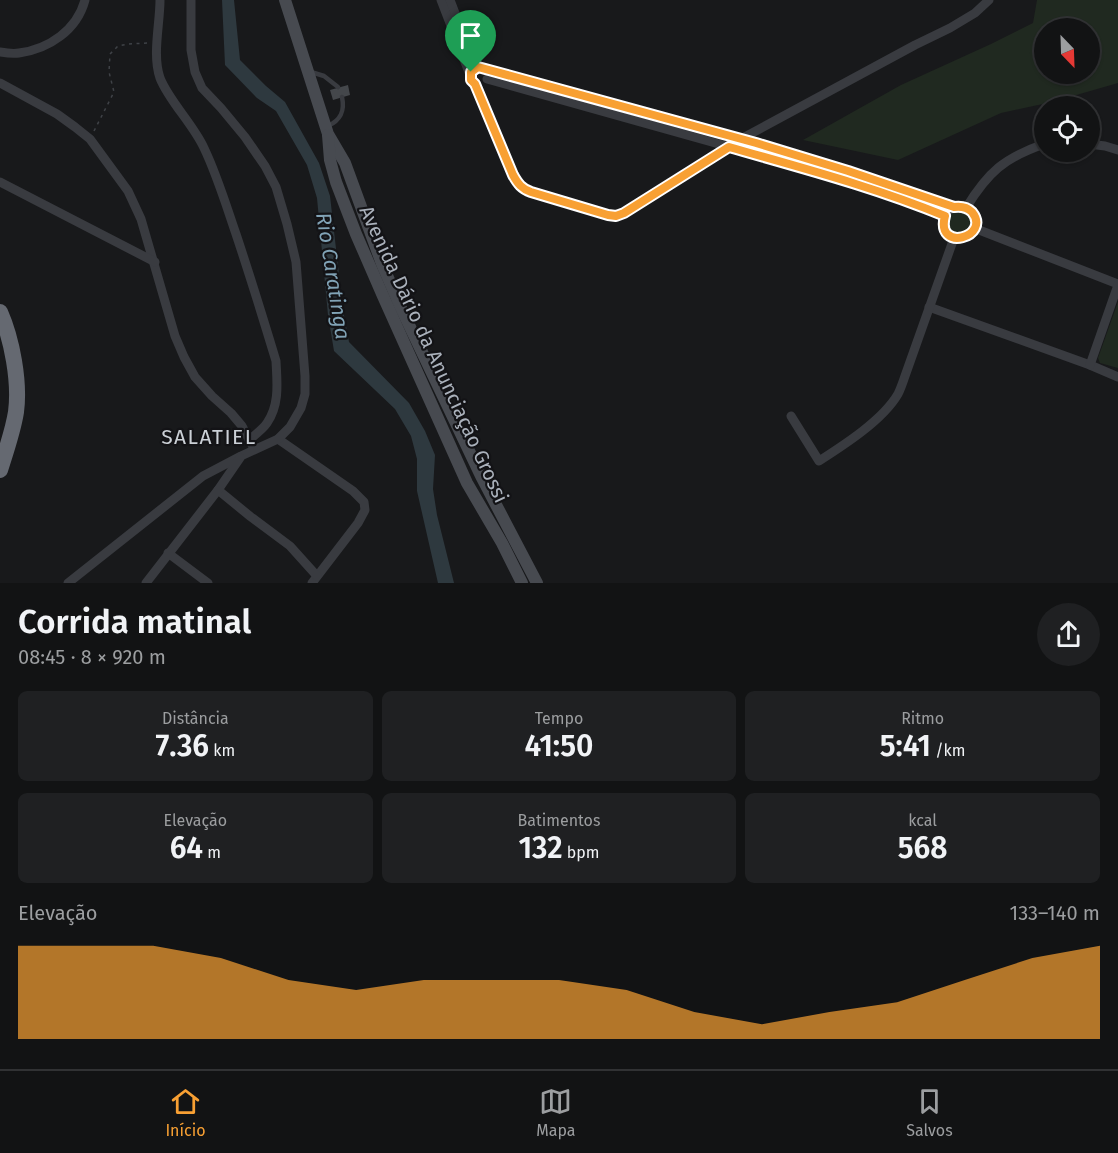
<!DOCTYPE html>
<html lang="pt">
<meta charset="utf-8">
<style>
body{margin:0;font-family:"Fira Sans",sans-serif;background:#1f2022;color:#f1f3f6;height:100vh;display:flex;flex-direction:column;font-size:22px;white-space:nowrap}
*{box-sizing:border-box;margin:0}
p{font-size:20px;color:#9c9ea0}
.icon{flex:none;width:33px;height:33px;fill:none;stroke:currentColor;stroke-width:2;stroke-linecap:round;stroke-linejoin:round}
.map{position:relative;height:583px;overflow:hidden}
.details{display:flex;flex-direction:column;background:#121314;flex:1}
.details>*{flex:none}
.needle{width:39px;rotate:157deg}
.tools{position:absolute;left:1034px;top:18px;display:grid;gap:12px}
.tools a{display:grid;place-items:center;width:66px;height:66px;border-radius:50%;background:#121314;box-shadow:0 2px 4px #0004,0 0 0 2px #313234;font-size:30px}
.pin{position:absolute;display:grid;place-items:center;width:51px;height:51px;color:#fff;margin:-62px -26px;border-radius:50% 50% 50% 0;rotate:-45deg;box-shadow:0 0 6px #0007}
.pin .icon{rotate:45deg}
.round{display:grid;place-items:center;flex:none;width:63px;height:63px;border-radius:32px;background:#1f2022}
.head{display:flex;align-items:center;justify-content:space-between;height:102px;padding:0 18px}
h1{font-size:33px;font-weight:600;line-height:45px}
.stats{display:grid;grid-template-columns:repeat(3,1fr);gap:9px;height:102px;padding:6px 18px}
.stats div{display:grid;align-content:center;border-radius:9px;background:#1f2022;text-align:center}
.stats b{font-size:30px;font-weight:600}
.stats small{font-size:16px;font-weight:400}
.stats p{font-size:16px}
.chart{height:168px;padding:12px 18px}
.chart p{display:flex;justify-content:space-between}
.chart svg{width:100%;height:108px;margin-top:6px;fill:#f8a033;opacity:.7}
.menu{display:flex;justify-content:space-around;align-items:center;height:84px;border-top:2px solid #313234;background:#121314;font-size:16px;color:#9c9ea0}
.menu a{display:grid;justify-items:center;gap:3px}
.menu .selected{color:#f8a033}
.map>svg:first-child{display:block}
</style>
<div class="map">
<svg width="1118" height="583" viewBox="0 0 1118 583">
<rect width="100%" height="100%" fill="#18191b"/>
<g fill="#202920" fill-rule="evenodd">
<path d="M1037 0H1118V83L1052 102 1001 113 898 160 803 140 901 85 991 44 1033 23ZM1044 28H1089V74H1044Z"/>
<circle cx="960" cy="222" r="12"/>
<path d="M1118 302V368L1100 363 1098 358Z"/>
</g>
<path fill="#2e393f" d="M222 0H234L240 60 266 86 285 102 319 163 330 196 343 310 349 342 409 403 425 431 435 455 433 489 437 515 454 583H438L417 491V459L411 436 395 409 334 351 328 315 317 198 307 165 276 111 257 98 225 65Z"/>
<path fill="#44474b" d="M348 85 350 95 333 100 330 90Z"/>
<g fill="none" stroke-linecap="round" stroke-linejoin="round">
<path stroke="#3f4247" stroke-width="1.5" stroke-dasharray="3 4.5" stroke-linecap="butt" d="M94 131 114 92 109 72 110 54 118 46 129 44 149 43"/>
<g stroke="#393b40" stroke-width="4.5">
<path d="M311 72 324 76 338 87"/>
<path d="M328 126C341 120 345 111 342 97"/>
</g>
<g stroke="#393b40" stroke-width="9">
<path d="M160 0C160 24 152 55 160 78 169 101 193 124 204 148 217 175 226 205 236 234 250 276 263 318 276 361 277 382 280 404 267 423 263 429 255 435 249 440"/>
<path d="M441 0 470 75"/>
<path d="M450 0 476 68"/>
<path d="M0 52C6 53 13 54 19 53 49 49 77 30 85 0"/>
<path d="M483 69 756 143 848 171 954 207"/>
<path d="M487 79 844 179 920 206 945 216"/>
<path d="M0 83 57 114 75 127 90 139 128 191 141 219 175 336 184 357 195 377 212 396 231 413 242 426 252 445"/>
<path d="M475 84 513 175 517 183 523 189 608 215 616 216 624 213 741 139 915 45 950 28 975 13 989 0"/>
<path d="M1089 144 1105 146 1118 150"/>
<path d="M0 182 155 262"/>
<circle cx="959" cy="223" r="16"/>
<path d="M966 208C988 172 1004 158 1044 144"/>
<path d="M974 228 1118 284"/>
<path d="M929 307 1090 365 1118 377"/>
<path d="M1090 365 1118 285"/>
<path d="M791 416 819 461C844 445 883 420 898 394 901 388 903 382 905 376L954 238"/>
<path d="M278 439 353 491 364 502 365 510 358 523 312 583"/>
<path d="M218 490 251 517 290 546 317 576"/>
<path d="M168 553 208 583"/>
<path d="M68 583 203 476 241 456 278 439 290 427 301 408 305 394V376L296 262 287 224 276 187 265 166 245 137 221 108 202 88 195 72 191 50V0"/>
<path d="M146 583 218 490 240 458"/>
</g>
<g stroke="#474a50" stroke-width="12">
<path d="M285 0 328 134 345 163 382 264 401 308 481 476 537 583"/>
<path d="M328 135 330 160 336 182 356 234 383 296 467 483 502 543 522 583"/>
</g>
<path stroke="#656971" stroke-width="16" d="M0 312C12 339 20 382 16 412 13 431 6 451 0 470"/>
</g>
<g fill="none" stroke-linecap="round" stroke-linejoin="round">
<defs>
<path id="route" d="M478 67 756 143 848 171 954 207C961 206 967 207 972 212 992 237 935 253 945 216 875 187 802 168 729 147L624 213 616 216 608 215 531 192C522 189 518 184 513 175L475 84 471 80V72Z"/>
</defs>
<use href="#route" stroke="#fff" stroke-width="12"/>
<use href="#route" stroke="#f8a033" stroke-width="8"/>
</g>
<g text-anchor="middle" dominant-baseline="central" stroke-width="4.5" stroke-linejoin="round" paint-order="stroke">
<g font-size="20" fill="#aab1bb" stroke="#131316">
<text transform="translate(434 354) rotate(65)">Avenida Dário da Anunciação Grossi</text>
</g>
<g font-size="21" font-style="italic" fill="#81a3b6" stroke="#131316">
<text transform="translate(333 276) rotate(81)">Rio Caratinga</text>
</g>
<g font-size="21" letter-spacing="1.5" fill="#cbd0d6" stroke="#131316">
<text x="209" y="437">SALATIEL</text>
</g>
</g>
</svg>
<div class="tools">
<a><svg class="needle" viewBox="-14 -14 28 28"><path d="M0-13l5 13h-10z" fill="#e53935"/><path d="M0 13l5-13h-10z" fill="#9c9ea0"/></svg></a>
<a><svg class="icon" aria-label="locate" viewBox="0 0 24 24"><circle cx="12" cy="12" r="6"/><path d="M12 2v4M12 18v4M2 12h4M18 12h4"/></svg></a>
</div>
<div class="pin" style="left:471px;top:72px;background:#1e9e55"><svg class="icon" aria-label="arrive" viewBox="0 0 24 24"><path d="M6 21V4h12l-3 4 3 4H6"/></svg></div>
</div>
<section class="details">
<div class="head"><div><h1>Corrida matinal</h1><p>08:45 · 8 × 920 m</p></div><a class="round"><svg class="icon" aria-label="share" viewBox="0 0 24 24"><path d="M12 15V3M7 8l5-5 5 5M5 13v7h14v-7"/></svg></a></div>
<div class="stats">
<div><p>Distância</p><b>7.36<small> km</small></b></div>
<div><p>Tempo</p><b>41:50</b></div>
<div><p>Ritmo</p><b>5:41<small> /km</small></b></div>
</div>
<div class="stats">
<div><p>Elevação</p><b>64<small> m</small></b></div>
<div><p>Batimentos</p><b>132<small> bpm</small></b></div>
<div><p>kcal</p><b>568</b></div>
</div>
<div class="chart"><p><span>Elevação</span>133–140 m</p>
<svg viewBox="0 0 160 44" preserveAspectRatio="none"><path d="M0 44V6L10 6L20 6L30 11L40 20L50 24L60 20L70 20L80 20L90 24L100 33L110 38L120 33L130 29L140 20L150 11L160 6V44z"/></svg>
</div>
</section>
<nav class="menu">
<a class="selected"><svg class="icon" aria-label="home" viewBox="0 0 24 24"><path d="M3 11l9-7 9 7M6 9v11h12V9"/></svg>Início</a>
<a><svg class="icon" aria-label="map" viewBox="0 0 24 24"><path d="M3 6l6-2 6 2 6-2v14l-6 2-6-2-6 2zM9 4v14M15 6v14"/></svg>Mapa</a>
<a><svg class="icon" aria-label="saved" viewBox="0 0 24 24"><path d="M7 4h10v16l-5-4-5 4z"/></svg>Salvos</a>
</nav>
